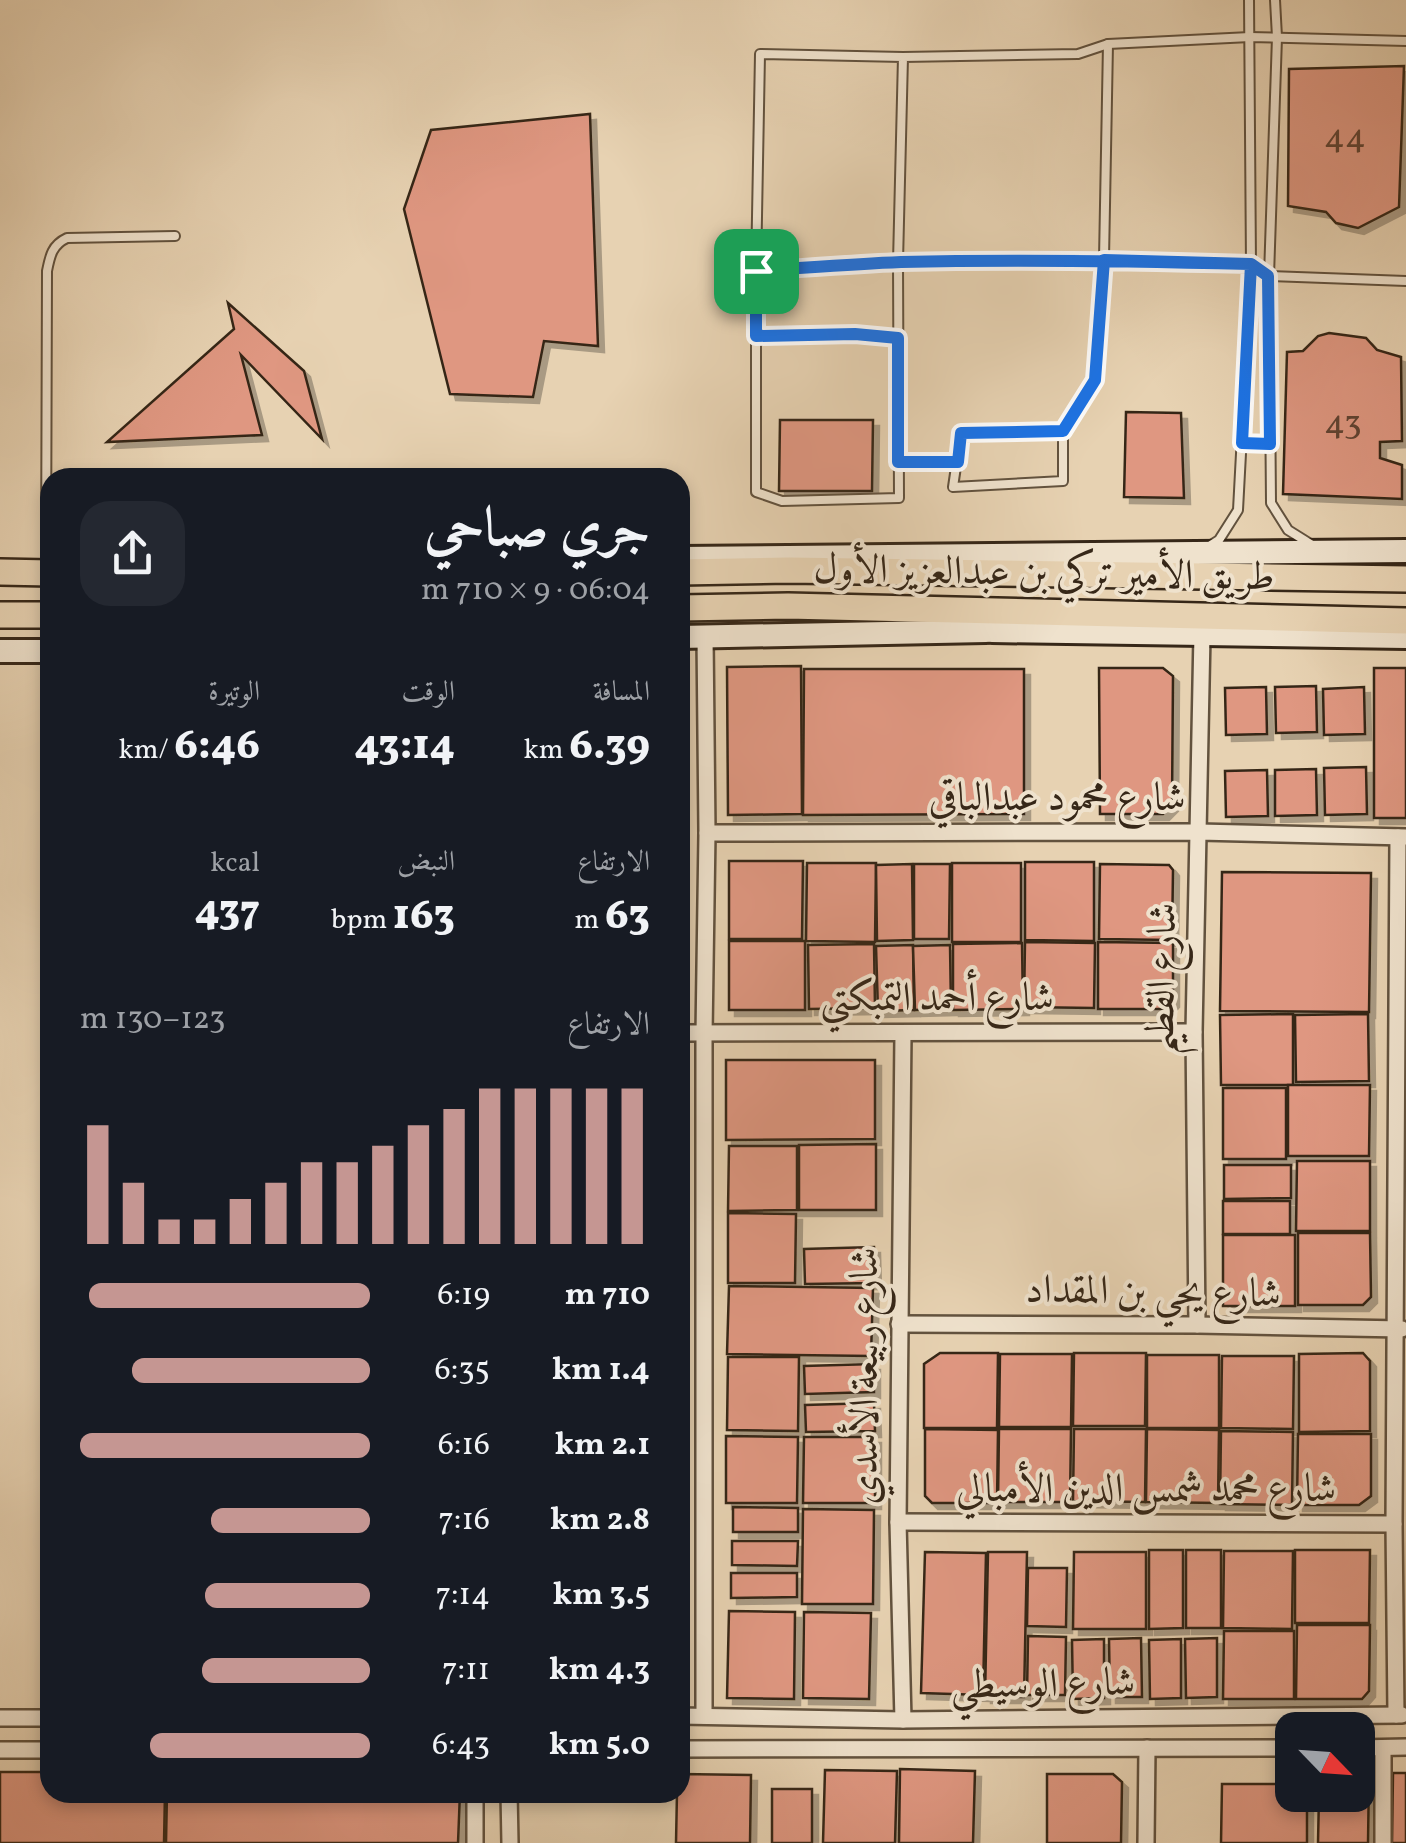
<!DOCTYPE html>
<html lang="ar">
<meta charset="utf-8">
<style>
body{margin:0;font-family:Vollkorn,Amiri,serif;background:#242831;color:#f1f3f6;direction:rtl;height:100vh;display:flex;flex-direction:column;font-size:38px;white-space:nowrap}
*{box-sizing:border-box;margin:0}
p{font-size:32px;color:#9ea1a6}
.icon{flex:none;width:55px;height:55px;fill:none;stroke:currentColor;stroke-width:2;stroke-linecap:round;stroke-linejoin:round}
.map{position:relative;flex:1;overflow:hidden;direction:ltr}
.drawer{position:absolute;left:40px;top:468px;width:650px;height:1335px;display:flex;flex-direction:column;background:#171b24;border-radius:30px;box-shadow:0 5px 15px #0003;direction:rtl}
.drawer>*{flex:none}
.needle{width:65px;rotate:115deg}
.controls{position:absolute;left:1275px;top:1712px;display:grid;gap:20px}
.controls a{display:grid;place-items:center;width:100px;height:100px;border-radius:20px;background:#171b24;box-shadow:0 5px 15px #0003;font-size:50px}
.pin{position:absolute;display:grid;place-items:center;width:85px;height:85px;color:#fff;margin:-42px;border-radius:20px;box-shadow:0 5px 15px #0006}
.round{display:grid;place-items:center;flex:none;width:105px;height:105px;border-radius:30px;background:#242831}
.summary{display:flex;align-items:center;justify-content:space-between;height:170px;padding:0 40px}
h1{font-size:55px;font-weight:800;line-height:75px}
.figures{display:grid;grid-template-columns:repeat(3,1fr);gap:15px;height:170px;padding:10px 40px}
.figures div{display:grid;align-content:center}
.figures b{font-size:42px;font-weight:800}
.figures small{font-size:28px;font-weight:400}
.figures p{font-size:28px}
.chart{height:280px;padding:20px 40px}
.chart p{display:flex;justify-content:space-between}
.chart svg{width:100%;height:180px;margin-top:10px;stroke:#c59692;stroke-width:6}
ul{padding:0 40px;list-style:none;font-size:32px}
li{display:grid;grid-template-columns:160px 120px 1fr;align-items:center;height:75px}
li i{height:25px;border-radius:12px;background:#c59692}
.map>svg:first-child{display:block}
</style>
<div class="map">
<svg width="1406" height="1843" viewBox="0 0 1406 1843">
<defs>
<filter id="shadow"><feDropShadow dx="6" dy="6" stdDeviation="0" flood-color="#0004"/></filter>
</defs>
<rect width="100%" height="100%" fill="#e7d2b2"/>
<filter id="stains"><feTurbulence type="fractalNoise" baseFrequency=".002" numOctaves="4"/><feColorMatrix values="0 0 0 0 .2 0 0 0 0 .09 0 0 0 0 .02 0 0 0 .5 -.17"/></filter>
<radialGradient id="worn" r=".72"><stop offset=".6" stop-color="#630" stop-opacity="0"/><stop offset="1" stop-color="#630" stop-opacity=".3"/></radialGradient>
<g fill="#df9781" stroke="#362718" stroke-width="2.5" filter="url(#shadow)">
<path d="M1404 66 1399 207 1358 228 1336 223 1326 212 1288 206 1289 69Z"/>
<path d="M590 114 598 346 544 341 533 397 450 394 404 209 431 130Z"/>
<path d="M228 303 304 371 322 439 241 355 262 435 107 442 234 329Z"/>
<path d="M1329 333 1366 338 1377 350 1401 357 1402 441 1380 442V458L1402 465V499L1283 494 1287 352 1303 351 1318 336Z"/>
<path d="M1126 412 1181 413 1184 498 1124 497Z"/>
<path d="M780 420H873L872 491H779Z"/>
<path d="M801 666 802 814 728 815 727 667Z"/>
<path d="M1099 668H1163L1173 676 1172 805 1163 814H1100Z"/>
<rect x="1374" y="668" width="32" height="150"/>
<path d="M804 669H1024V814L803 815Z"/>
<path d="M1316 686 1317 732 1276 733 1275 687Z"/>
<path d="M1266 687 1267 734 1226 735 1225 688Z"/>
<path d="M1364 687 1365 734 1324 735 1323 689Z"/>
<path d="M1366 767 1367 814 1325 815 1324 768Z"/>
<path d="M1316 769 1317 815 1275 816V770Z"/>
<path d="M1267 770 1268 816 1226 817 1225 771Z"/>
<path d="M729 861H803L802 939H729Z"/>
<path d="M1025 862H1094V941L1025 940Z"/>
<path d="M807 863H876L875 942 806 941Z"/>
<rect x="952" y="863" width="69" height="79"/>
<path d="M912 864 913 940 877 941 876 865Z"/>
<path d="M914 864H950L949 939H914Z"/>
<path d="M1100 864 1169 865 1173 870 1172 940 1099 939Z"/>
<path d="M1222 872 1371 873 1369 1012 1220 1011Z"/>
<rect x="729" y="941" width="76" height="69"/>
<path d="M1025 942 1095 943 1094 1008 1024 1007Z"/>
<path d="M1098 942 1173 943V1001L1166 1009H1098Z"/>
<path d="M1022 943 1023 1009 953 1010V944Z"/>
<path d="M874 944 875 1008 809 1009 808 945Z"/>
<path d="M913 945 914 1010 878 1011 876 946Z"/>
<path d="M950 945 951 1009 915 1010 913 946Z"/>
<path d="M1293 1014V1085H1221L1220 1015Z"/>
<path d="M1368 1014 1369 1081 1296 1082 1295 1015Z"/>
<path d="M726 1060H875V1139L726 1140Z"/>
<path d="M1288 1085H1370L1369 1156H1288Z"/>
<rect x="1223" y="1088" width="63" height="71"/>
<path d="M876 1144V1210H799V1145Z"/>
<path d="M729 1146H797V1210L728 1211Z"/>
<path d="M1297 1161H1370V1231H1296Z"/>
<path d="M1224 1165H1291V1198L1224 1199Z"/>
<rect x="1223" y="1201" width="67" height="33"/>
<path d="M728 1213 796 1214 795 1283H728Z"/>
<path d="M1298 1233H1370L1371 1297 1363 1305H1298Z"/>
<rect x="1223" y="1235" width="72" height="71"/>
<path d="M874 1247 875 1283 805 1284 804 1249Z"/>
<path d="M729 1286 873 1288 871 1356 727 1354Z"/>
<path d="M940 1353H998L997 1428H924V1364Z"/>
<path d="M1074 1353H1146L1145 1426H1073Z"/>
<path d="M1363 1353 1370 1361V1431L1299 1432V1354Z"/>
<path d="M1000 1354H1072L1071 1427H999Z"/>
<rect x="1147" y="1355" width="72" height="73"/>
<path d="M1222 1356H1294L1293 1429 1221 1428Z"/>
<path d="M728 1357H799L798 1431 727 1430Z"/>
<path d="M874 1364V1392L805 1394 804 1366Z"/>
<path d="M874 1403 875 1431 806 1432 805 1405Z"/>
<path d="M925 1429 998 1430 997 1503H932L925 1496Z"/>
<path d="M999 1429H1071L1070 1502H998Z"/>
<path d="M1074 1429H1146L1145 1502 1073 1501Z"/>
<path d="M1147 1429 1219 1430 1218 1503 1146 1502Z"/>
<path d="M1221 1431 1293 1432 1292 1505 1220 1504Z"/>
<path d="M1298 1434H1371V1496L1359 1505H1297Z"/>
<path d="M726 1436 798 1437 797 1503H726Z"/>
<path d="M804 1437H875V1503H803Z"/>
<path d="M733 1507 798 1508V1532H733Z"/>
<path d="M803 1509 874 1510 873 1604H802Z"/>
<path d="M732 1541H798L797 1566 732 1565Z"/>
<path d="M1149 1550H1183V1628L1149 1629Z"/>
<rect x="1186" y="1550" width="35" height="78"/>
<path d="M1295 1550H1370L1369 1623H1295Z"/>
<path d="M1224 1551H1293L1292 1629 1223 1628Z"/>
<path d="M925 1552 986 1553 983 1695 921 1693Z"/>
<path d="M988 1552H1027L1024 1697H985Z"/>
<path d="M1074 1552H1146V1629H1073Z"/>
<path d="M1028 1568H1067L1066 1627 1027 1626Z"/>
<path d="M731 1573H797V1597L731 1598Z"/>
<path d="M729 1611 795 1612 794 1699 727 1698Z"/>
<path d="M804 1612 871 1613 869 1699 803 1698Z"/>
<path d="M1297 1625H1370L1369 1691 1362 1699H1296Z"/>
<path d="M1224 1631H1294V1699H1223Z"/>
<path d="M1028 1636 1066 1637 1065 1695H1027Z"/>
<path d="M1141 1638 1142 1697H1110L1109 1639Z"/>
<path d="M1217 1638V1697L1186 1698 1185 1639Z"/>
<path d="M1104 1639V1698L1073 1699 1072 1640Z"/>
<path d="M1181 1639V1698L1150 1699 1149 1640Z"/>
<path d="M900 1769 975 1771 973 1843H899Z"/>
<path d="M825 1770 897 1771 895 1843H823Z"/>
<path d="M0 1772H50V1792H165L164 1843H0Z"/>
<path d="M1393 1773H1406V1843H1392Z"/>
<path d="M680 1774 751 1775 750 1843H676L677 1792H680Z"/>
<path d="M1047 1774H1113L1122 1782 1121 1843H1047Z"/>
<path d="M1358 1774H1369L1368 1843H1318L1319 1795H1358Z"/>
<path d="M1222 1784H1292V1795H1307V1843H1221Z"/>
<rect x="772" y="1789" width="40" height="54"/>
<path d="M167 1792H460L458 1843H166Z"/>
</g>
<g fill="none" stroke-linecap="round" stroke-linejoin="round">
<defs>
<g id="service">
<path d="M1275 0 1277 37 1269 276 1271 503 1288 530 1312 545"/>
<path d="M903 57 898 262 899 498 782 501 756 492V271L760 54 903 57 1078 54 1108 44 1250 37 1406 41"/>
<path d="M756 271 898 262 1104 259 1251 265 1269 276 1406 281"/>
<path d="M757 336 855 334 898 338"/>
<path d="M1063 431 961 433 953 487 1063 481V431L1095 380 1104 259 1108 44"/>
<path d="M1242 443 1270 445"/>
<path d="M898 462H958"/>
<path d="M1211 545 1219 540 1238 510 1251 265 1249 0"/>
<path d="M46 567 47 271C50 256 52 245 67 238L175 236"/>
</g>
<g id="minor">
<path d="M707 833 1199 832 1406 837"/>
<path d="M680 1033 1194 1032"/>
<path d="M903 1033 898 1522 903 1720"/>
<path d="M899 1324 1197 1325 1402 1329"/>
<path d="M1197 1325 1194 1032 1202 634"/>
<path d="M898 1522 1394 1524"/>
<path d="M1396 1715 1394 1524 1398 837"/>
<path d="M680 1716 903 1720 1402 1715"/>
<path d="M704 1716V1034L707 833 705 636"/>
<path d="M0 1718H50"/>
<path d="M1358 1748 1406 1747"/>
<path d="M680 1749 1292 1748"/>
<path d="M0 1750H50"/>
<path d="M475 1792V1843"/>
<path d="M509 1792 510 1843"/>
<path d="M1146 1843 1147 1748"/>
<path d="M1383 1843V1748"/>
</g>
<g id="secondary">
<path d="M680 558 1406 551"/>
<path d="M949 610 992 631 1406 637"/>
<path d="M680 637 986 631"/>
<path d="M0 651H50"/>
</g>
<g id="primary">
<path d="M0 572 50 573"/>
<path d="M680 572 788 570 1406 579"/>
<path d="M680 608 788 606 1406 621"/>
<path d="M0 615H50"/>
</g>
</defs>
<use href="#service" stroke="#62523e" stroke-width="12"/>
<use href="#minor" stroke="#62523e" stroke-width="20"/>
<use href="#secondary" stroke="#362718" stroke-width="28"/>
<use href="#primary" stroke="#362718" stroke-width="30"/>
<use href="#service" stroke="#efe2cd" stroke-width="8"/>
<use href="#minor" stroke="#efe2cd" stroke-width="15"/>
<use href="#secondary" stroke="#efe2cd" stroke-width="22"/>
<use href="#primary" stroke="#e7d2b2" stroke-width="25"/>
</g>
<g fill="none" stroke-linecap="round" stroke-linejoin="round">
<defs>
<path id="route" d="M756 271C804 268 852 264 901 262 1018 259 1134 261 1251 264L1242 443 1270 444 1268 276 1251 264 1104 260 1095 380 1063 431 961 433 958 462H898V338L855 334 756 336V271"/>
</defs>
<use href="#route" stroke="#fff" stroke-width="20"/>
<use href="#route" stroke="#1a73e8" stroke-width="12"/>
</g>
<g text-anchor="middle" dominant-baseline="central" stroke-width="8" stroke-linejoin="round" paint-order="stroke">
<g font-size="35" fill="#604332">
<text x="1345" y="138">44</text>
<text x="1343" y="424">43</text>
</g>
<g font-size="40" fill="#362718" stroke="#efe2cd">
<text transform="translate(1044 575) rotate(1)">طريق الأمير تركي بن عبدالعزيز الأول</text>
<text x="1057" y="800">شارع محمود عبدالباقي</text>
<text transform="translate(1164 979) rotate(-89)">شارع القطيم</text>
<text x="937" y="1000">شارع أحمد التمبكتي</text>
<text transform="translate(1153 1294) rotate(1)">شارع يحي بن المقداد</text>
<text transform="translate(867 1376) rotate(-90)">شارع ربيعة الأسدي</text>
<text x="1146" y="1491">شارع محمد شمس الدين الأمبالي</text>
<text transform="translate(1043 1686) rotate(-1)">شارع الوسيطي</text>
</g>
</g>
<rect width="100%" height="100%" filter="url(#stains)"/>
<rect width="100%" height="100%" fill="url(#worn)"/>
</svg>
<div class="controls">
<a><svg class="needle" viewBox="-14 -14 28 28"><path d="M0-13l5 13h-10z" fill="#e53935"/><path d="M0 13l5-13h-10z" fill="#9ea1a6"/></svg></a>
</div>
<div class="pin" style="left:756px;top:271px;background:#1e9e55"><svg class="icon" aria-label="arrive" viewBox="0 0 24 24"><path d="M6 21V4h12l-3 4 3 4H6"/></svg></div>
<section class="drawer">
<div class="summary"><div><h1>جري صباحي</h1><p>06:04 · 9 × 710 m</p></div><a class="round"><svg class="icon" aria-label="share" viewBox="0 0 24 24"><path d="M12 15V3M7 8l5-5 5 5M5 13v7h14v-7"/></svg></a></div>
<div class="figures">
<div><p>المسافة</p><b>6.39<small> km</small></b></div>
<div><p>الوقت</p><b>43:14</b></div>
<div><p>الوتيرة</p><b>6:46<small> /km</small></b></div>
</div>
<div class="figures">
<div><p>الارتفاع</p><b>63<small> m</small></b></div>
<div><p>النبض</p><b>163<small> bpm</small></b></div>
<div><p>kcal</p><b>437</b></div>
</div>
<div class="chart"><p><span>الارتفاع</span>123–130 m</p>
<svg viewBox="0 0 160 44" preserveAspectRatio="none"><path d="M5 44V15M15 44V29M25 44V38M35 44V38M45 44V33M55 44V29M65 44V24M75 44V24M85 44V20M95 44V15M105 44V11M115 44V6M125 44V6M135 44V6M145 44V6M155 44V6"/></svg>
</div>
<ul>
<li><b>710 m</b>6:19<i style="width:97%"></i></li>
<li><b>1.4 km</b>6:35<i style="width:82%"></i></li>
<li><b>2.1 km</b>6:16<i style="width:100%"></i></li>
<li><b>2.8 km</b>7:16<i style="width:55%"></i></li>
<li><b>3.5 km</b>7:14<i style="width:57%"></i></li>
<li><b>4.3 km</b>7:11<i style="width:58%"></i></li>
<li><b>5.0 km</b>6:43<i style="width:76%"></i></li>
</ul>
</section>
</div>
